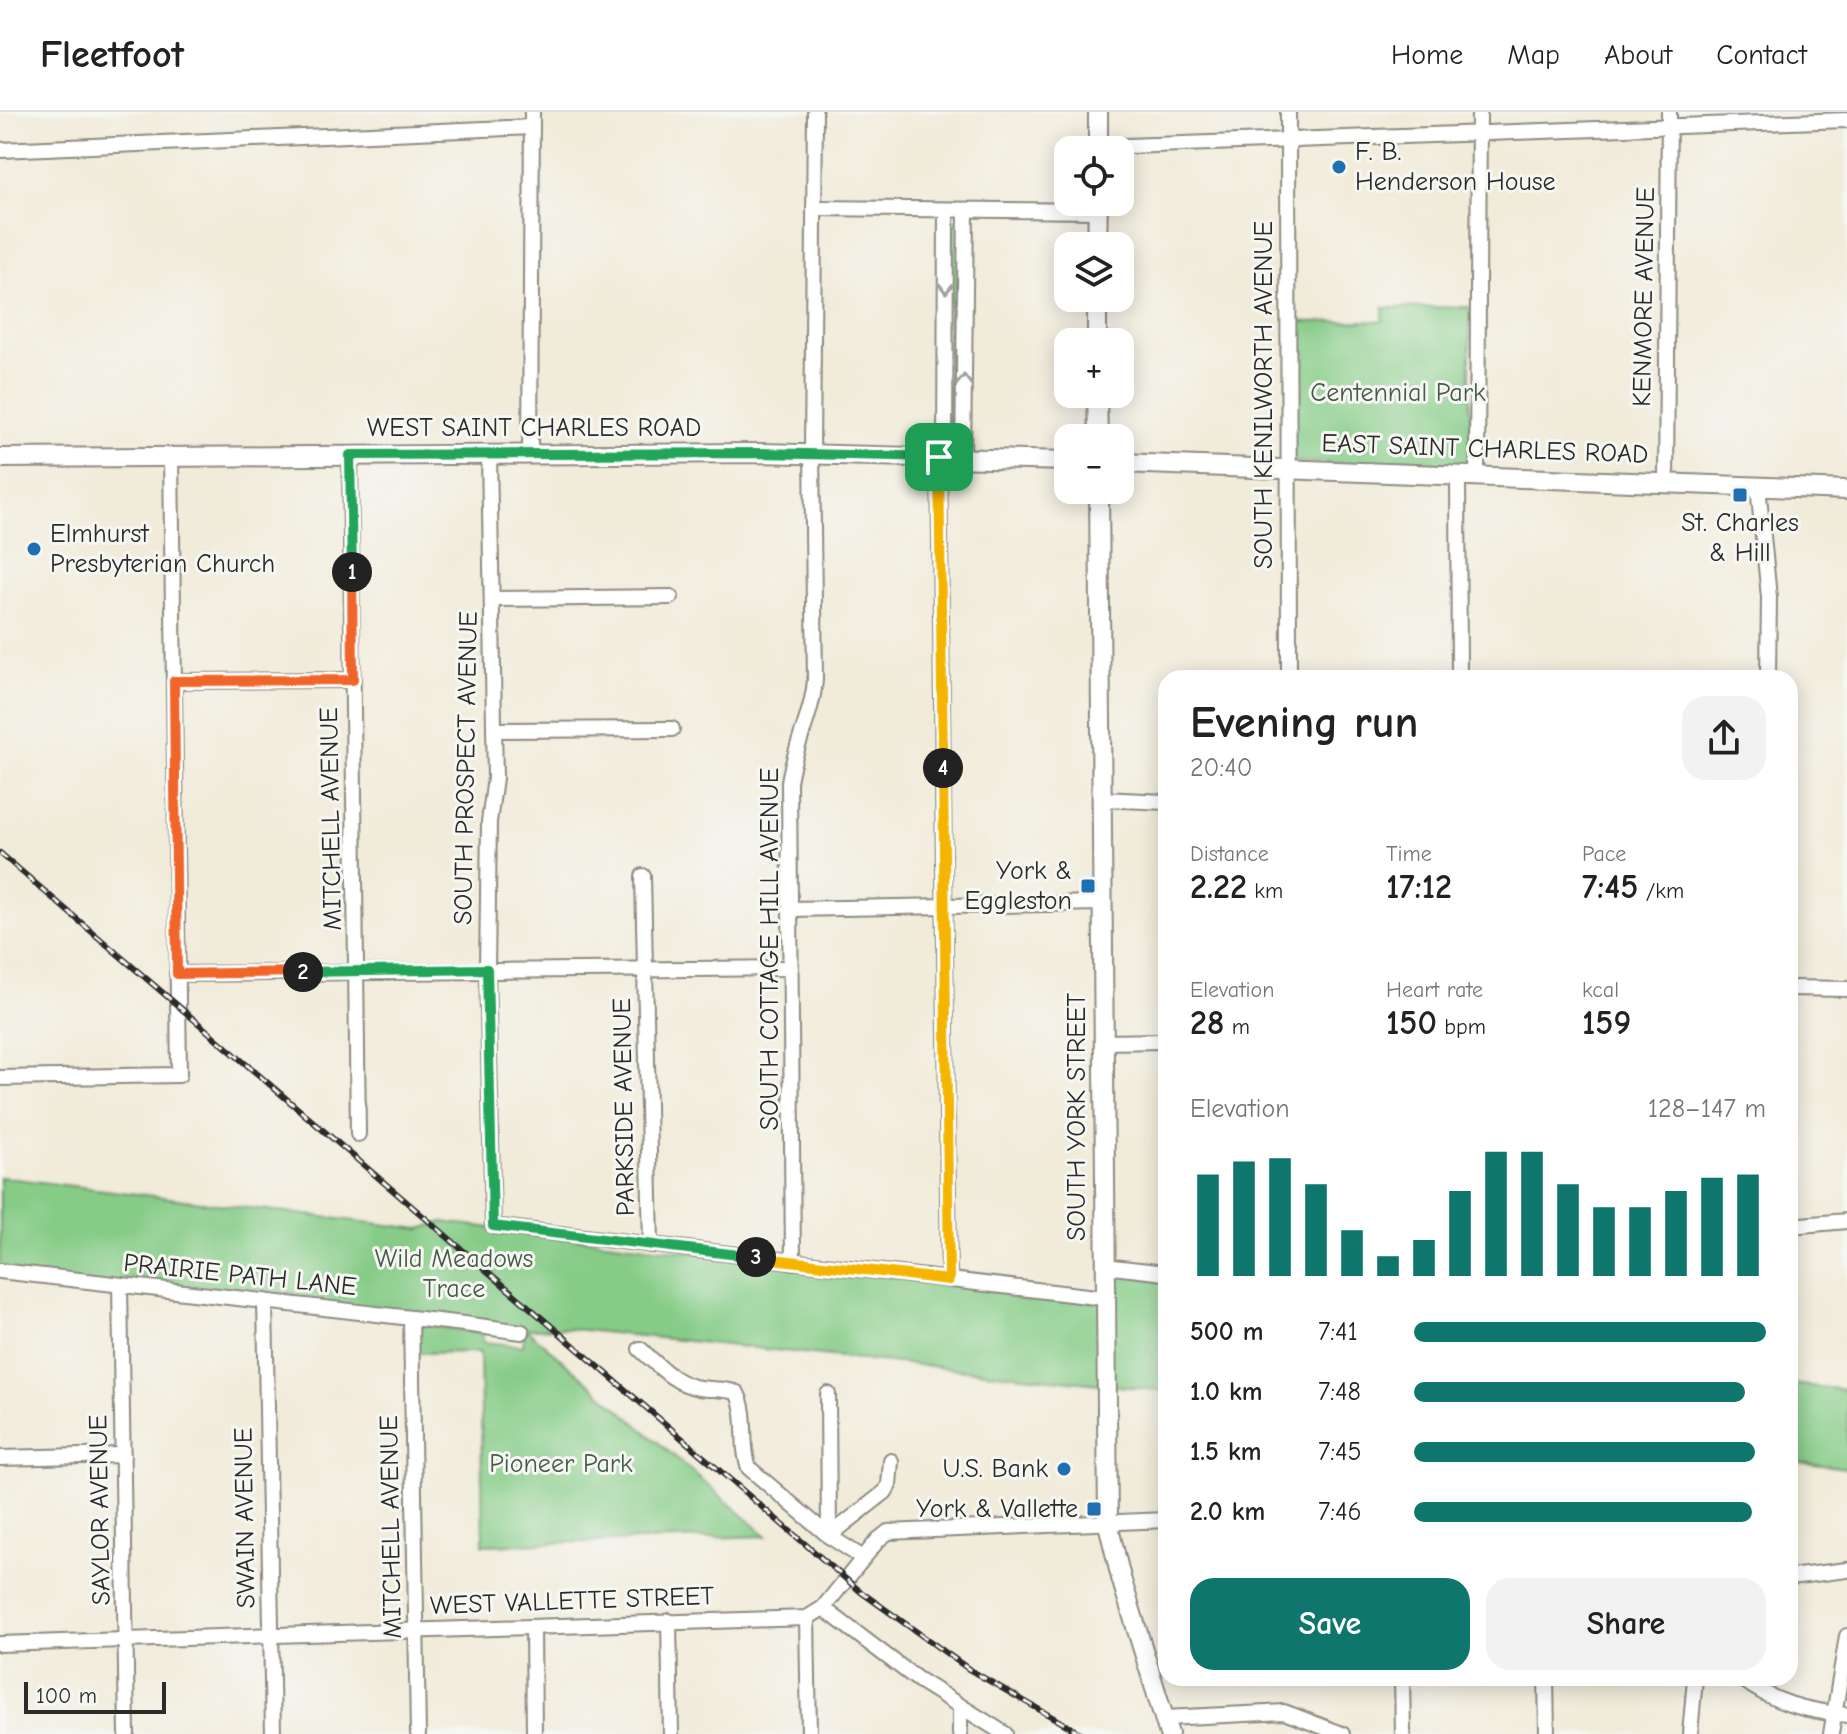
<!DOCTYPE html>
<meta charset="utf-8">
<style>
body{margin:0;font-family:"Comic Neue",sans-serif;background:#f2f2f2;color:#222;height:100vh;display:flex;flex-direction:column;font-size:30px;white-space:nowrap}
*{box-sizing:border-box;margin:0}
p{font-size:26px;color:#767676}
.icon{flex:none;width:44px;height:44px;fill:none;stroke:currentColor;stroke-width:2;stroke-linecap:round;stroke-linejoin:round}
.map{position:relative;flex:1;overflow:hidden}
.sheet{position:absolute;left:1158px;top:558px;width:640px;height:1016px;display:flex;flex-direction:column;background:#fff;border-radius:24px;box-shadow:0 4px 20px #0003}
.sheet>*{flex:none}
.tools{position:absolute;left:1054px;top:24px;display:grid;gap:16px}
.tools a{display:grid;place-items:center;width:80px;height:80px;border-radius:16px;background:#fff;box-shadow:0 4px 20px #0003;font-size:40px}
.scale{position:absolute;left:24px;bottom:20px;width:142px;box-sizing:border-box;padding-left:8px;border:4px solid #2b2b2b;border-top:0;font-size:22px;line-height:28px;white-space:nowrap;color:#2b2b2b;-webkit-text-stroke:6px #f6f6f2;paint-order:stroke}
.pin{position:absolute;display:grid;place-items:center;width:68px;height:68px;color:#fff;margin:-34px;border-radius:16px;box-shadow:0 4px 12px #0006}
.km{position:absolute;width:40px;height:40px;margin:-20px;border-radius:50%;background:#222;color:#fff;font-size:22px;line-height:40px;text-align:center}
.round{display:grid;place-items:center;flex:none;width:84px;height:84px;border-radius:24px;background:#f2f2f2}
.head{display:flex;align-items:center;justify-content:space-between;height:136px;padding:0 32px}
h1{font-size:44px;font-weight:700;line-height:60px}
.figures{display:grid;grid-template-columns:repeat(3,1fr);gap:12px;height:136px;padding:8px 32px}
.figures div{display:grid;align-content:center}
.figures b{font-size:34px;font-weight:700}
.figures small{font-size:22px;font-weight:400}
.figures p{font-size:22px}
.chart{height:224px;padding:16px 32px}
.chart p{display:flex;justify-content:space-between}
.chart svg{width:100%;height:144px;margin-top:8px;stroke:#0f766e;stroke-width:6}
.action{display:flex;gap:16px;margin-top:auto;padding:16px 32px}
.action a{flex:1;height:92px;border-radius:24px;background:#0f766e;color:#fff;font-size:32px;font-weight:700;line-height:92px;text-align:center}
.action a+a{background:#f2f2f2;color:#222}
ul{padding:0 32px;list-style:none;font-size:26px}
li{display:grid;grid-template-columns:128px 96px 1fr;align-items:center;height:60px}
li i{height:20px;border-radius:10px;background:#0f766e}
header{display:flex;align-items:center;gap:48px;box-sizing:border-box;height:112px;padding:0 40px;background:#fff;border-bottom:2px solid #e0e0e0}
header strong{font-size:38px}
nav{display:flex;gap:44px;margin-inline-start:auto;font-size:28px}
.map>svg:first-child{display:block}
</style>
<header>
<strong>Fleetfoot</strong>
<nav><a>Home</a><a>Map</a><a>About</a><a>Contact</a></nav>
</header>
<div class="map">
<svg width="1847" height="1622" viewBox="0 0 1847 1622">
<rect width="100%" height="100%" fill="#f6f6f2"/>
<filter id="ink" filterUnits="userSpaceOnUse"><feTurbulence type="fractalNoise" baseFrequency=".0125" numOctaves="2"/><feDisplacementMap in="SourceGraphic" scale="16" xChannelSelector="R" yChannelSelector="G"/><feConvolveMatrix kernelMatrix="1 2 1 2 8 2 1 2 1" color-interpolation-filters="sRGB"/></filter>
<filter id="wash" filterUnits="userSpaceOnUse"><feTurbulence type="fractalNoise" baseFrequency=".006" numOctaves="4" result="noise"/><feDisplacementMap in="SourceGraphic" scale="32" xChannelSelector="R" yChannelSelector="G"/><feGaussianBlur stdDeviation="1.8" result="paint"/><feColorMatrix in="noise" values="0 0 0 0 0 0 0 0 0 0 0 0 0 0 0 0 0 1.4 0 .05"/><feComposite in="paint" operator="in"/></filter>
<g filter="url(#wash)">
<rect width="100%" height="100%" fill="#f1ebd9"/>
<g fill="#86cc87" stroke="#587c59" stroke-width="2">
<path d="M950 109H962L960 337H948Z"/>
<path d="M1470 195V356L1293 350V210L1383 209V196Z"/>
<path d="M0 1065 420 1117 443 1110 1110 1191 1111 1160 1166 1167V1279L564 1216 526 1217 767 1424 483 1433 480 1240 417 1241V1214L422 1212 483 1222V1230L523 1234 525 1217 0 1164Z"/>
<path d="M1790 1272 1847 1278V1356L1790 1349Z"/>
</g>
</g>
<g filter="url(#ink)">
<g fill="none" stroke-linecap="round" stroke-linejoin="round">
<defs>
<g id="minor">
<path d="M1288 0 1289 566"/>
<path d="M1098 35 1847 8"/>
<path d="M0 38 532 15"/>
<path d="M814 96 1098 99"/>
<path d="M530 342 532 0"/>
<path d="M350 343 358 1022"/>
<path d="M489 343 495 666 489 710 487 857 493 1114 1104 1186"/>
<path d="M939 345 949 1168"/>
<path d="M945 345 946 98"/>
<path d="M963 346 966 98"/>
<path d="M1458 362 1459 566"/>
<path d="M1477 363 1479 0"/>
<path d="M1666 371 1669 0"/>
<path d="M1758 374 1769 485 1768 566"/>
<path d="M492 487 671 485"/>
<path d="M174 569 353 568"/>
<path d="M494 618 672 617"/>
<path d="M1101 687 1166 690"/>
<path d="M643 764 651 1133"/>
<path d="M790 797 1102 791"/>
<path d="M177 862 791 856"/>
<path d="M1790 876 1847 877"/>
<path d="M1102 930 1166 929"/>
<path d="M0 966 179 963 171 344"/>
<path d="M1790 1114 1847 1109"/>
<path d="M793 1150 789 670C794 635 812 604 815 568L812 341 815 0"/>
<path d="M1104 1154 1166 1161"/>
<path d="M0 1159 464 1212 522 1220"/>
<path d="M120 1173 127 1622"/>
<path d="M265 1189 273 1622"/>
<path d="M411 1206 418 1622"/>
<path d="M640 1237C658 1253 674 1272 699 1276 712 1278 725 1276 737 1281 749 1303 740 1333 749 1356L829 1424 863 1446"/>
<path d="M828 1282 829 1424"/>
<path d="M0 1346 123 1343"/>
<path d="M829 1424 885 1380 889 1373 891 1349"/>
<path d="M1790 1465 1847 1458"/>
<path d="M823 1496 917 1567 1005 1622"/>
<path d="M807 1506 809 1622"/>
<path d="M669 1509 671 1622"/>
<path d="M533 1515 534 1622"/>
<path d="M0 1532 807 1506 823 1496 878 1428 888 1420 1166 1408"/>
<path d="M1402 1566 1403 1622"/>
<path d="M1546 1566 1547 1622"/>
<path d="M1741 1566C1773 1591 1806 1599 1847 1603"/>
<path d="M960 1595V1622"/>
<path d="M1165 1606 1284 1600 1342 1622"/>
<path d="M1690 1622 1695 1566"/>
<path d="M1831 1622 1847 1524"/>
</g>
<g id="major">
<path d="M1098 38V0"/>
<path d="M1097 134 1098 90"/>
<path d="M1097 230V186"/>
<path d="M1097 282 1098 326"/>
<path d="M0 346 760 341 1068 349"/>
<path d="M1120 351 1847 378"/>
<path d="M1099 378 1108 1412 1121 1466 1169 1622"/>
</g>
</defs>
<use href="#minor" stroke="#8e8b82" stroke-width="18"/>
<use href="#major" stroke="#8e8b82" stroke-width="22"/>
<use href="#minor" stroke="#fff" stroke-width="14"/>
<use href="#major" stroke="#fff" stroke-width="18"/>
<defs>
<path id="rail" d="M0 741 861 1480 970 1558 1082 1622"/>
</defs>
<use href="#rail" stroke="#2b2b2b" stroke-width="6"/>
<use href="#rail" stroke="#f6f6f2" stroke-width="3" stroke-dasharray="9" stroke-linecap="butt"/>
</g>
<defs><path id="oneway-chevron" d="M-2-3.5L2.5 0L-2 3.5" fill="none" stroke-width="1.6" stroke-linecap="round" stroke-linejoin="round" transform="scale(2)"/></defs>
<g stroke="#a0a0a0">
<use href="#oneway-chevron" transform="translate(946 176) rotate(90)"/>
<use href="#oneway-chevron" transform="translate(964 268) rotate(-89)"/>
</g>
</g>
<g fill="none" stroke-linecap="round" stroke-linejoin="round" filter="url(#ink)">
<defs>
<path id="split-1" d="M352 460 350 343 760 341 939 345"/>
<path id="split-2" d="M303 860 177 862 174 569 353 568 352 460"/>
<path id="split-3" d="M303 860 487 857 493 1114 756 1145"/>
<path id="split-4" d="M756 1145 949 1168 943 656"/>
<path id="split-5" d="M939 345 943 656"/>
</defs>
<use href="#split-1" stroke="#fff" stroke-width="16"/>
<use href="#split-2" stroke="#fff" stroke-width="16"/>
<use href="#split-3" stroke="#fff" stroke-width="16"/>
<use href="#split-4" stroke="#fff" stroke-width="16"/>
<use href="#split-5" stroke="#fff" stroke-width="16"/>
<use href="#split-1" stroke="#22a559" stroke-width="10"/>
<use href="#split-2" stroke="#f0652b" stroke-width="10"/>
<use href="#split-3" stroke="#22a559" stroke-width="10"/>
<use href="#split-4" stroke="#f5b400" stroke-width="10"/>
<use href="#split-5" stroke="#f5b400" stroke-width="10"/>
</g>
<g fill="#1f6fb2" stroke="#f6f6f2" stroke-width="3">
<circle cx="1339" cy="55" r="8"/>
<rect x="1732" y="375" width="16" height="16" rx="4"/>
<circle cx="34" cy="437" r="8"/>
<rect x="1080" y="766" width="16" height="16" rx="4"/>
<circle cx="1064" cy="1357" r="8"/>
<rect x="1086" y="1389" width="16" height="16" rx="4"/>
</g>
<g text-anchor="middle" dominant-baseline="central" stroke-width="6" stroke-linejoin="round" paint-order="stroke">
<g font-size="26" fill="#2b2b2b" stroke="#f6f6f2" text-anchor="end">
<text x="1355" y="40" text-anchor="start">F. B.<tspan x="1355" dy="30">Henderson House</tspan></text>
<text x="1740" y="411" text-anchor="middle">St. Charles<tspan x="1740" dy="30">&amp; Hill</tspan></text>
<text x="50" y="422" text-anchor="start">Elmhurst<tspan x="50" dy="30">Presbyterian Church</tspan></text>
<text x="1072" y="759">York &amp;<tspan x="1072" dy="30">Eggleston</tspan></text>
<text x="1048" y="1357">U.S. Bank</text>
<text x="1078" y="1397">York &amp; Vallette</text>
</g>
<g font-size="26" fill="#2b2b2b" stroke="#f6f6f2">
<text transform="translate(1644 185) rotate(-89)">KENMORE AVENUE</text>
<text transform="translate(1264 283) rotate(-90)">SOUTH KENILWORTH AVENUE</text>
<text x="534" y="316">WEST SAINT CHARLES ROAD</text>
<text transform="translate(1485 337) rotate(2)">EAST SAINT CHARLES ROAD</text>
<text transform="translate(466 656) rotate(-89)">SOUTH PROSPECT AVENUE</text>
<text transform="translate(331 707) rotate(-91)">MITCHELL AVENUE</text>
<text transform="translate(770 837) rotate(-90)">SOUTH COTTAGE HILL AVENUE</text>
<text transform="translate(624 995) rotate(-91)">PARKSIDE AVENUE</text>
<text transform="translate(1077 1005) rotate(-90)">SOUTH YORK STREET</text>
<text transform="translate(240 1163) rotate(6)">PRAIRIE PATH LANE</text>
<text transform="translate(100 1398) rotate(-91)">SAYLOR AVENUE</text>
<text transform="translate(245 1406) rotate(-91)">SWAIN AVENUE</text>
<text transform="translate(391 1415) rotate(-91)">MITCHELL AVENUE</text>
<text transform="translate(572 1489) rotate(-2)">WEST VALLETTE STREET</text>
</g>
<g font-size="26" fill="#465b47" stroke="#f6f6f2">
<text x="1398" y="281">Centennial Park</text>
<text x="454" y="1147">Wild Meadows<tspan x="454" dy="30">Trace</tspan></text>
<text x="561" y="1352">Pioneer Park</text>
</g>
</g>
</svg>
<div class="tools">
<a><svg class="icon" aria-label="locate" viewBox="0 0 24 24"><circle cx="12" cy="12" r="6"/><path d="M12 2v4M12 18v4M2 12h4M18 12h4"/></svg></a>
<a><svg class="icon" aria-label="layers" viewBox="0 0 24 24"><path d="M12 4l9 5-9 5-9-5zM3 14l9 5 9-5"/></svg></a>
<a>+</a>
<a>−</a>
</div>
<div class="scale">100 m</div>
<div class="pin" style="left:939px;top:345px;background:#1e9e55"><svg class="icon" aria-label="arrive" viewBox="0 0 24 24"><path d="M6 21V4h12l-3 4 3 4H6"/></svg></div>
<b class="km" style="left:352px;top:460px">1</b>
<b class="km" style="left:303px;top:860px">2</b>
<b class="km" style="left:756px;top:1145px">3</b>
<b class="km" style="left:943px;top:656px">4</b>
<section class="sheet">
<div class="head"><div><h1>Evening run</h1><p>20:40</p></div><a class="round"><svg class="icon" aria-label="share" viewBox="0 0 24 24"><path d="M12 15V3M7 8l5-5 5 5M5 13v7h14v-7"/></svg></a></div>
<div class="figures">
<div><p>Distance</p><b>2.22<small> km</small></b></div>
<div><p>Time</p><b>17:12</b></div>
<div><p>Pace</p><b>7:45<small> /km</small></b></div>
</div>
<div class="figures">
<div><p>Elevation</p><b>28<small> m</small></b></div>
<div><p>Heart rate</p><b>150<small> bpm</small></b></div>
<div><p>kcal</p><b>159</b></div>
</div>
<div class="chart"><p><span>Elevation</span>128–147 m</p>
<svg viewBox="0 0 160 44" preserveAspectRatio="none"><path d="M5 44V13M15 44V9M25 44V8M35 44V16M45 44V30M55 44V38M65 44V33M75 44V18M85 44V6M95 44V6M105 44V16M115 44V23M125 44V23M135 44V18M145 44V14M155 44V13"/></svg>
</div>
<ul>
<li><b>500 m</b>7:41<i style="width:100%"></i></li>
<li><b>1.0 km</b>7:48<i style="width:94%"></i></li>
<li><b>1.5 km</b>7:45<i style="width:97%"></i></li>
<li><b>2.0 km</b>7:46<i style="width:96%"></i></li>
</ul>
<div class="action"><a>Save</a><a>Share</a></div>
</section>
</div>
